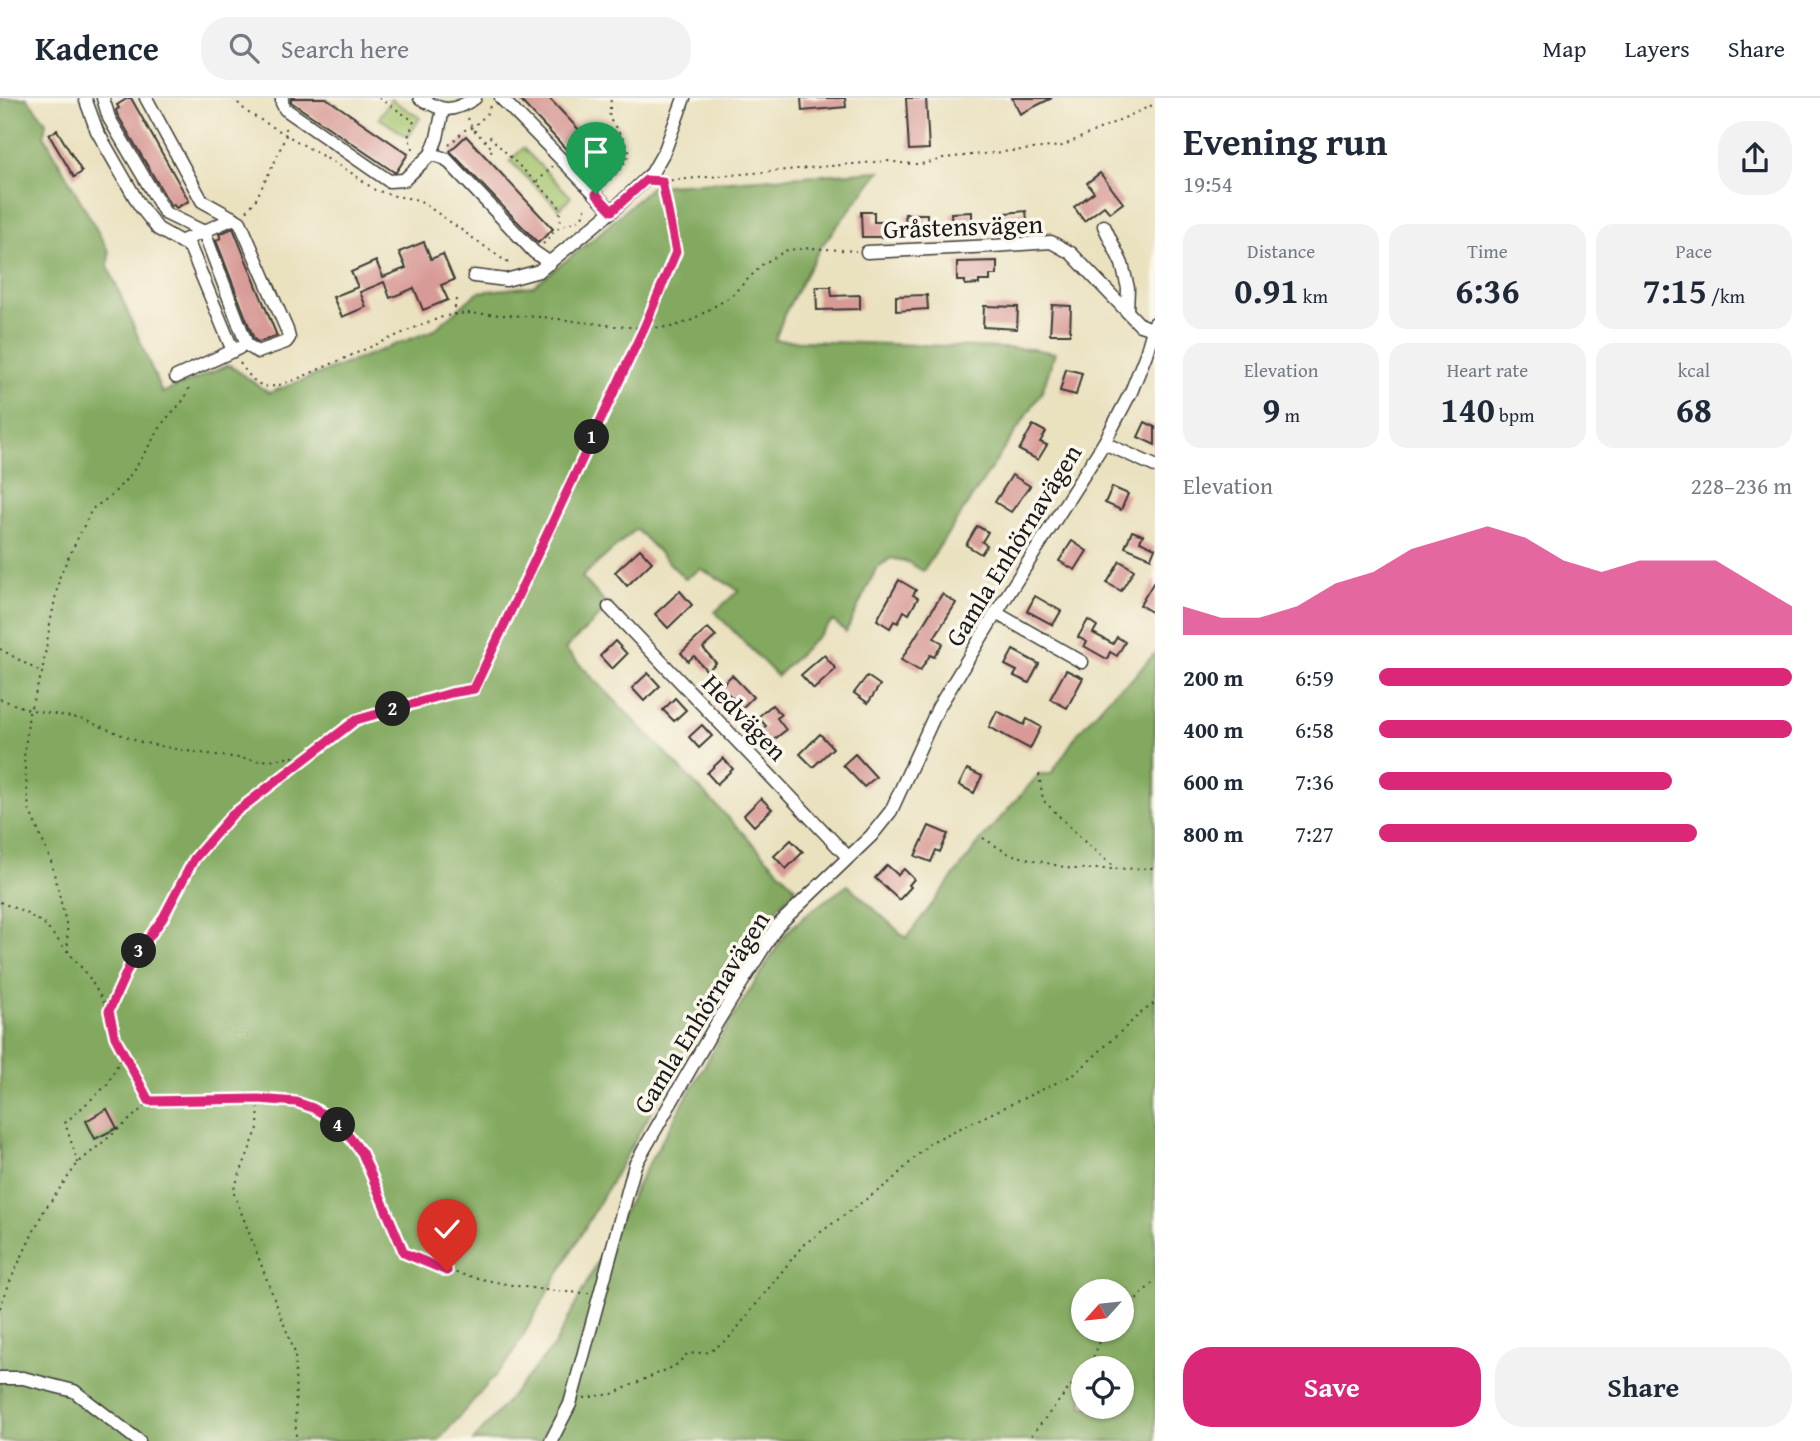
<!DOCTYPE html>
<meta charset="utf-8">
<style>
body{margin:0;font-family:"Gentium Book Plus",serif;background:#f2f2f3;color:#1f2937;height:100vh;display:flex;flex-direction:column;font-size:26px;white-space:nowrap}
*{box-sizing:border-box;margin:0}
p{font-size:23px;color:#747a83}
.icon{flex:none;width:38px;height:38px;fill:none;stroke:currentColor;stroke-width:2;stroke-linecap:round;stroke-linejoin:round}
.map{position:relative;flex:1;overflow:hidden}
.details{display:flex;flex-direction:column;background:#fff;width:665px}
.details>*{flex:none}
.needle{width:46px;rotate:243deg}
.controls{position:absolute;left:1071px;top:1181px;display:grid;gap:14px}
.controls a{display:grid;place-items:center;width:63px;height:63px;border-radius:50%;background:#fff;box-shadow:0 2px 5px #0004;font-size:35px}
.pin{position:absolute;display:grid;place-items:center;width:60px;height:60px;color:#fff;margin:-72px -30px;border-radius:50% 50% 50% 0;rotate:-45deg;box-shadow:0 0 7px #0007}
.pin .icon{rotate:45deg}
.km{position:absolute;width:35px;height:35px;margin:-18px;border-radius:50%;background:#222;color:#fff;font-size:19px;line-height:35px;text-align:center}
.round{display:grid;place-items:center;flex:none;width:74px;height:74px;border-radius:28px;background:#f2f2f3}
.overview{display:flex;align-items:center;justify-content:space-between;height:119px;padding:0 28px}
h1{font-size:38px;font-weight:600;line-height:52px}
.stats{display:grid;grid-template-columns:repeat(3,1fr);gap:10px;height:119px;padding:7px 28px}
.stats div{display:grid;align-content:center;border-radius:18px;background:#f2f2f3;text-align:center}
.stats b{font-size:35px;font-weight:600}
.stats small{font-size:19px;font-weight:400}
.stats p{font-size:19px}
.chart{height:196px;padding:14px 28px}
.chart p{display:flex;justify-content:space-between}
.chart svg{width:100%;height:126px;margin-top:7px;fill:#db2777;opacity:.7}
.action{display:flex;gap:14px;margin-top:auto;padding:14px 28px}
.action a{flex:1;height:80px;border-radius:28px;background:#db2777;color:#fff;font-size:28px;font-weight:600;line-height:80px;text-align:center}
.action a+a{background:#f2f2f3;color:#1f2937}
ul{padding:0 28px;list-style:none;font-size:23px}
li{display:grid;grid-template-columns:112px 84px 1fr;align-items:center;height:52px}
li i{height:18px;border-radius:9px;background:#db2777}
header{display:flex;align-items:center;gap:42px;box-sizing:border-box;height:98px;padding:0 35px;background:#fff;border-bottom:2px solid #e0e1e3}
header strong{font-size:33px}
nav{display:flex;gap:38px;margin-inline-start:auto;font-size:24px}
.search{width:490px;height:63px;background:#f2f2f3;display:flex;align-items:center;gap:18px;box-sizing:border-box;padding:0 24px;border-radius:28px;color:#747a83;font-size:26px}
main{display:flex;flex:1;min-height:0}
.map>svg:first-child{display:block}
</style>
<header>
<strong>Kadence</strong>
<div class="search"><svg class="icon" aria-label="search" viewBox="0 0 24 24"><circle cx="10" cy="10" r="6"/><path d="M15 15l6 6"/></svg>Search here</div>
<nav><a>Map</a><a>Layers</a><a>Share</a></nav>
</header>
<main>
<div class="map">
<svg width="1155" height="1343" viewBox="0 0 1155 1343">
<rect width="100%" height="100%" fill="#fbf7ec"/>
<filter id="ink" filterUnits="userSpaceOnUse"><feTurbulence type="fractalNoise" baseFrequency=".0143" numOctaves="2"/><feDisplacementMap in="SourceGraphic" scale="14" xChannelSelector="R" yChannelSelector="G"/><feConvolveMatrix kernelMatrix="1 2 1 2 8 2 1 2 1" color-interpolation-filters="sRGB"/></filter>
<filter id="wash" filterUnits="userSpaceOnUse"><feTurbulence type="fractalNoise" baseFrequency=".00686" numOctaves="4" result="noise"/><feDisplacementMap in="SourceGraphic" scale="28" xChannelSelector="R" yChannelSelector="G"/><feGaussianBlur stdDeviation="1.57" result="paint"/><feColorMatrix in="noise" values="0 0 0 0 0 0 0 0 0 0 0 0 0 0 0 0 0 1.4 0 .05"/><feComposite in="paint" operator="in"/></filter>
<g filter="url(#wash)">
<rect width="100%" height="100%" fill="#eae1bf"/>
<g fill="#a3c36b" stroke="#607044" stroke-width="2">
<path d="M391 1 420 20 408 39 379 20Z"/>
<path d="M523 50 571 99 559 111 510 63Z"/>
</g>
<g fill="#82a95f" stroke="#4f623e" stroke-width="2" fill-rule="evenodd">
<path d="M0 0H27L46 24 44 37 109 154 108 168 162 295 229 267 269 295 434 232 478 194 533 188 591 143 652 88 880 73 820 150 785 215 775 242 1033 251 1055 255 1042 294 923 473 907 464 891 460 876 471 846 534 833 523 777 578 715 514 739 492 701 471 685 481 636 431 582 479 609 509 565 551 796 790 754 835 509 1262 438 1343H0Z"/>
<path d="M1155 555V1343H473L554 1248 644 1074 726 930 786 835 809 814 848 787 906 840 983 740 1039 676H1051L1078 635 1116 592 1130 583ZM1083 1194H1122V1232H1083ZM1083 1270H1122V1309H1083Z"/>
</g>
<g id="blocks">
<g fill="#d89a96">
<path d="M128 0H131L189 103 176 110 173 106 171 108 117 16 116 12 119 10 117 7Z"/>
<path d="M291 0H326L408 56 396 74H394L291 4Z"/>
<path d="M518 0H549L616 71 600 87Z"/>
<path d="M801 0H845L846 9 802 13Z"/>
<path d="M906 0H926L929 51 909 52Z"/>
<path d="M1012 0H1052L1020 16Z"/>
<path d="M57 32 82 74 74 79 49 37Z"/>
<path d="M466 38 553 131 538 145 450 53Z"/>
<path d="M1100 75 1123 105 1110 115 1104 108 1084 123 1074 109 1094 94 1087 85Z"/>
<path d="M1026 113 1028 131 998 134 996 116Z"/>
<path d="M861 114H874V124H889V139H862Z"/>
<path d="M972 114V132H952L951 115Z"/>
<path d="M905 116H927V131L906 132Z"/>
<path d="M233 130 277 238 262 243 258 244 254 241 216 142 221 140 219 136Z"/>
<path d="M424 144 431 161 443 156 454 182 441 187 448 202 423 212 414 190 390 200 384 184 360 194 366 209 342 219 333 199 358 189 351 174 376 163 383 179 406 170 399 154Z"/>
<path d="M997 163V177H990V183H979V186L965 187V183H957V164Z"/>
<path d="M816 189H831L832 198 860 197V211L817 212Z"/>
<path d="M927 197 928 211 896 213V198Z"/>
<path d="M1052 207 1071 208 1070 236H1050Z"/>
<path d="M984 208 1018 209 1017 231 983 229Z"/>
<path d="M1066 271 1082 275 1076 297 1060 293Z"/>
<path d="M1145 324 1155 329V347L1138 339Z"/>
<path d="M1033 327 1046 334 1040 344 1047 347 1038 362 1019 352Z"/>
<path d="M1012 377 1030 388 1011 414 995 404Z"/>
<path d="M1112 389 1128 396 1121 412 1105 405Z"/>
<path d="M977 428 988 434 982 444 987 447 981 456 966 447Z"/>
<path d="M1132 433 1143 437 1140 443 1155 450 1151 460 1125 449Z"/>
<path d="M1072 443 1087 453 1075 472 1059 463Z"/>
<path d="M640 451 652 464 627 488 615 474Z"/>
<path d="M1120 463 1134 472 1121 493 1107 485Z"/>
<path d="M899 482 916 492 913 497 918 500 909 516 904 513 898 525 894 523 890 530 877 522Z"/>
<path d="M1155 482V516L1140 507Z"/>
<path d="M680 493 692 507 668 530 655 516Z"/>
<path d="M942 496 956 505 934 540 943 545 934 559 930 557 920 573 901 562Z"/>
<path d="M1035 498 1061 513 1053 527 1027 513Z"/>
<path d="M1088 522 1097 528 1093 535 1113 546 1117 539 1125 544 1117 558 1110 554 1107 561 1084 548 1087 544 1078 539Z"/>
<path d="M708 530 716 538 703 550 716 565 707 573 694 558 688 563 681 555Z"/>
<path d="M615 543 627 556 612 571 600 558Z"/>
<path d="M1013 552 1039 566 1029 585 1014 578 1017 573 1005 567Z"/>
<path d="M824 557 836 571 814 591 801 577Z"/>
<path d="M1066 572 1083 580 1067 610 1050 601Z"/>
<path d="M648 575 660 588 644 603 632 590Z"/>
<path d="M732 577 753 599 742 610 721 588Z"/>
<path d="M867 578 880 587 868 605 854 595Z"/>
<path d="M675 600 686 612 674 623 663 612Z"/>
<path d="M772 607 781 617 777 620 786 632 766 648 756 636 766 628 758 619Z"/>
<path d="M997 613 1024 627 1027 621 1041 629 1030 651 989 629Z"/>
<path d="M702 627 712 638 699 650 689 639Z"/>
<path d="M820 636 833 650 813 669 800 656Z"/>
<path d="M855 656 876 679 864 689 843 667Z"/>
<path d="M723 660 733 671 717 686 707 675Z"/>
<path d="M967 671 982 678 974 695 959 687Z"/>
<path d="M761 700 772 711 754 728 744 717Z"/>
<path d="M929 728 948 736 940 754 936 752 931 764 915 758Z"/>
<path d="M791 742 803 754 786 771 774 758Z"/>
<path d="M887 767 898 777 904 771 914 781 909 787 911 789 899 802 875 780Z"/>
<path d="M107 1011 117 1030 95 1041 86 1023Z"/>
</g>
</g>
</g>
<g filter="url(#ink)">
<use href="#blocks" fill-opacity="0" stroke="#3b3a34" stroke-width="2"/>
<g fill="none" stroke-linecap="round" stroke-linejoin="round">
<defs>
<g id="minor">
<path d="M85 0 97 33 140 108 158 131 190 149 233 253"/>
<path d="M103 0 109 20 165 115 204 134 247 247 258 254 286 244 289 240 287 232 240 124 202 103 146 0"/>
<path d="M282 0V5L285 11 389 83 404 82 431 56 446 61 534 154 550 165"/>
<path d="M420 0C442 14 452 15 475 0"/>
<path d="M501 0 612 113"/>
<path d="M431 56 437 40 443 11"/>
<path d="M1104 128 1122 166 1128 190 1127 213"/>
<path d="M180 144 234 120"/>
<path d="M867 154 993 148 1051 144 1071 155 1140 227 1153 231"/>
<path d="M474 178 506 182 539 173 612 113 652 75 665 52 684 0"/>
<path d="M176 279 239 250"/>
<path d="M1104 345 1155 368"/>
<path d="M609 509 848 759"/>
<path d="M996 515 1082 564"/>
<path d="M0 1280H23L74 1293 139 1343"/>
<path d="M551 1343 570 1306 635 1067 718 923 777 828 871 738 891 713 938 610 996 515 1104 345 1131 294 1146 256 1155 225"/>
</g>
</defs>
<use href="#minor" stroke="#3b3a34" stroke-width="15"/>
<g stroke="#3b3a34" stroke-width="2" stroke-dasharray="2 5" stroke-linecap="butt">
<path d="M233 0 247 14 350 74 375 92 395 98 419 102 511 167"/>
<path d="M379 0 414 23 408 39 414 53"/>
<path d="M468 20 472 30 493 51 488 56"/>
<path d="M485 43 489 38 559 107 561 128"/>
<path d="M449 47 465 32 472 30 486 17 491 6"/>
<path d="M664 83 887 63C909 66 922 69 943 60L1062 48 1155 6"/>
<path d="M537 84 553 68"/>
<path d="M605 87 622 69 630 56 625 43 609 20 611 0"/>
<path d="M247 113 255 103 275 63 286 37 285 27"/>
<path d="M543 146C548 141 553 134 559 130 576 120 583 128 586 105"/>
<path d="M454 217 456 201"/>
<path d="M240 265C260 294 266 292 297 281L414 230 445 218 467 215 542 219 615 228 644 230 671 229 690 223 730 199 763 166 787 152 810 150 856 153"/>
<path d="M0 551 42 575"/>
<path d="M0 601 27 611 82 621 140 644 186 653 261 663 308 657"/>
<path d="M1039 676 1043 702 1085 744 1117 771 1155 770"/>
<path d="M983 740 1009 756 1072 771H1116"/>
<path d="M0 804 24 814 44 826 87 876 108 911"/>
<path d="M68 854 67 829 51 763 29 711 24 660 29 615 42 575 50 526 60 477 74 448 92 411 111 398 132 375 165 322 182 304 188 294 189 288"/>
<path d="M259 1002 258 1030 233 1093 295 1255 296 1343"/>
<path d="M78 1065 65 1025 107 987 123 956"/>
<path d="M589 1195C543 1194 494 1185 449 1173 434 1169 419 1161 404 1155L362 1055 348 1037 333 1022 313 1010 296 1004 259 1001 149 1003 115 939 109 913 131 864 163 820 194 760 232 717 283 676 356 622 451 595 474 591 644 230 676 154 662 83"/>
<path d="M0 1210 11 1181 43 1114 78 1065 126 1025 149 1004"/>
<path d="M1122 1217 1155 1182"/>
<path d="M1085 1270 1094 1258 1103 1236 1107 1232"/>
<path d="M584 1300 612 1296 645 1281 675 1268 687 1256 710 1254 731 1238 803 1147 890 1084 931 1044 1075 976 1142 914 1155 905"/>
<path d="M1027 1343 1083 1273"/>
</g>
<use href="#minor" stroke="#fff" stroke-width="12"/>
</g>
</g>
<g fill="none" stroke-linecap="round" stroke-linejoin="round" filter="url(#ink)">
<defs>
<path id="route" d="M447 1173 404 1155 362 1055 348 1037 333 1022 313 1010 296 1004 259 1001 149 1003 115 939 109 913 131 864 163 820 194 761 232 717 356 622 451 595 474 591 644 230 676 154 662 83 646 82 612 113 596 96"/>
</defs>
<use href="#route" stroke="#fff" stroke-width="14"/>
<use href="#route" stroke="#db2777" stroke-width="9"/>
</g>
<g text-anchor="middle" dominant-baseline="central" stroke-width="7" stroke-linejoin="round" paint-order="stroke">
<g font-size="26" fill="#1c1c1c" stroke="#fbf7ec">
<text transform="translate(963 128) rotate(-2)">Gråstensvägen</text>
<text transform="translate(1013 447) rotate(-58)">Gamla Enhörnavägen</text>
<text transform="translate(745 619) rotate(46)">Hedvägen</text>
<text transform="translate(701 914) rotate(-58)">Gamla Enhörnavägen</text>
</g>
</g>
</svg>
<div class="controls">
<a><svg class="needle" viewBox="-14 -14 28 28"><path d="M0-13l5 13h-10z" fill="#e53935"/><path d="M0 13l5-13h-10z" fill="#747a83"/></svg></a>
<a><svg class="icon" aria-label="locate" viewBox="0 0 24 24"><circle cx="12" cy="12" r="6"/><path d="M12 2v4M12 18v4M2 12h4M18 12h4"/></svg></a>
</div>
<div class="pin" style="left:596px;top:96px;background:#1e9e55"><svg class="icon" aria-label="arrive" viewBox="0 0 24 24"><path d="M6 21V4h12l-3 4 3 4H6"/></svg></div>
<div class="pin" style="left:447px;top:1173px;background:#d93025"><svg class="icon" aria-label="check" viewBox="0 0 24 24"><path d="M5 12l5 5 9-10"/></svg></div>
<b class="km" style="left:592px;top:339px">1</b>
<b class="km" style="left:393px;top:611px">2</b>
<b class="km" style="left:139px;top:853px">3</b>
<b class="km" style="left:338px;top:1027px">4</b>
</div>
<section class="details">
<div class="overview"><div><h1>Evening run</h1><p>19:54</p></div><a class="round"><svg class="icon" aria-label="share" viewBox="0 0 24 24"><path d="M12 15V3M7 8l5-5 5 5M5 13v7h14v-7"/></svg></a></div>
<div class="stats">
<div><p>Distance</p><b>0.91<small> km</small></b></div>
<div><p>Time</p><b>6:36</b></div>
<div><p>Pace</p><b>7:15<small> /km</small></b></div>
</div>
<div class="stats">
<div><p>Elevation</p><b>9<small> m</small></b></div>
<div><p>Heart rate</p><b>140<small> bpm</small></b></div>
<div><p>kcal</p><b>68</b></div>
</div>
<div class="chart"><p><span>Elevation</span>228–236 m</p>
<svg viewBox="0 0 160 44" preserveAspectRatio="none"><path d="M0 44V34L10 38L20 38L30 34L40 26L50 22L60 14L70 10L80 6L90 10L100 18L110 22L120 18L130 18L140 18L150 26L160 34V44z"/></svg>
</div>
<ul>
<li><b>200 m</b>6:59<i style="width:100%"></i></li>
<li><b>400 m</b>6:58<i style="width:100%"></i></li>
<li><b>600 m</b>7:36<i style="width:71%"></i></li>
<li><b>800 m</b>7:27<i style="width:77%"></i></li>
</ul>
<div class="action"><a>Save</a><a>Share</a></div>
</section>
</main>
